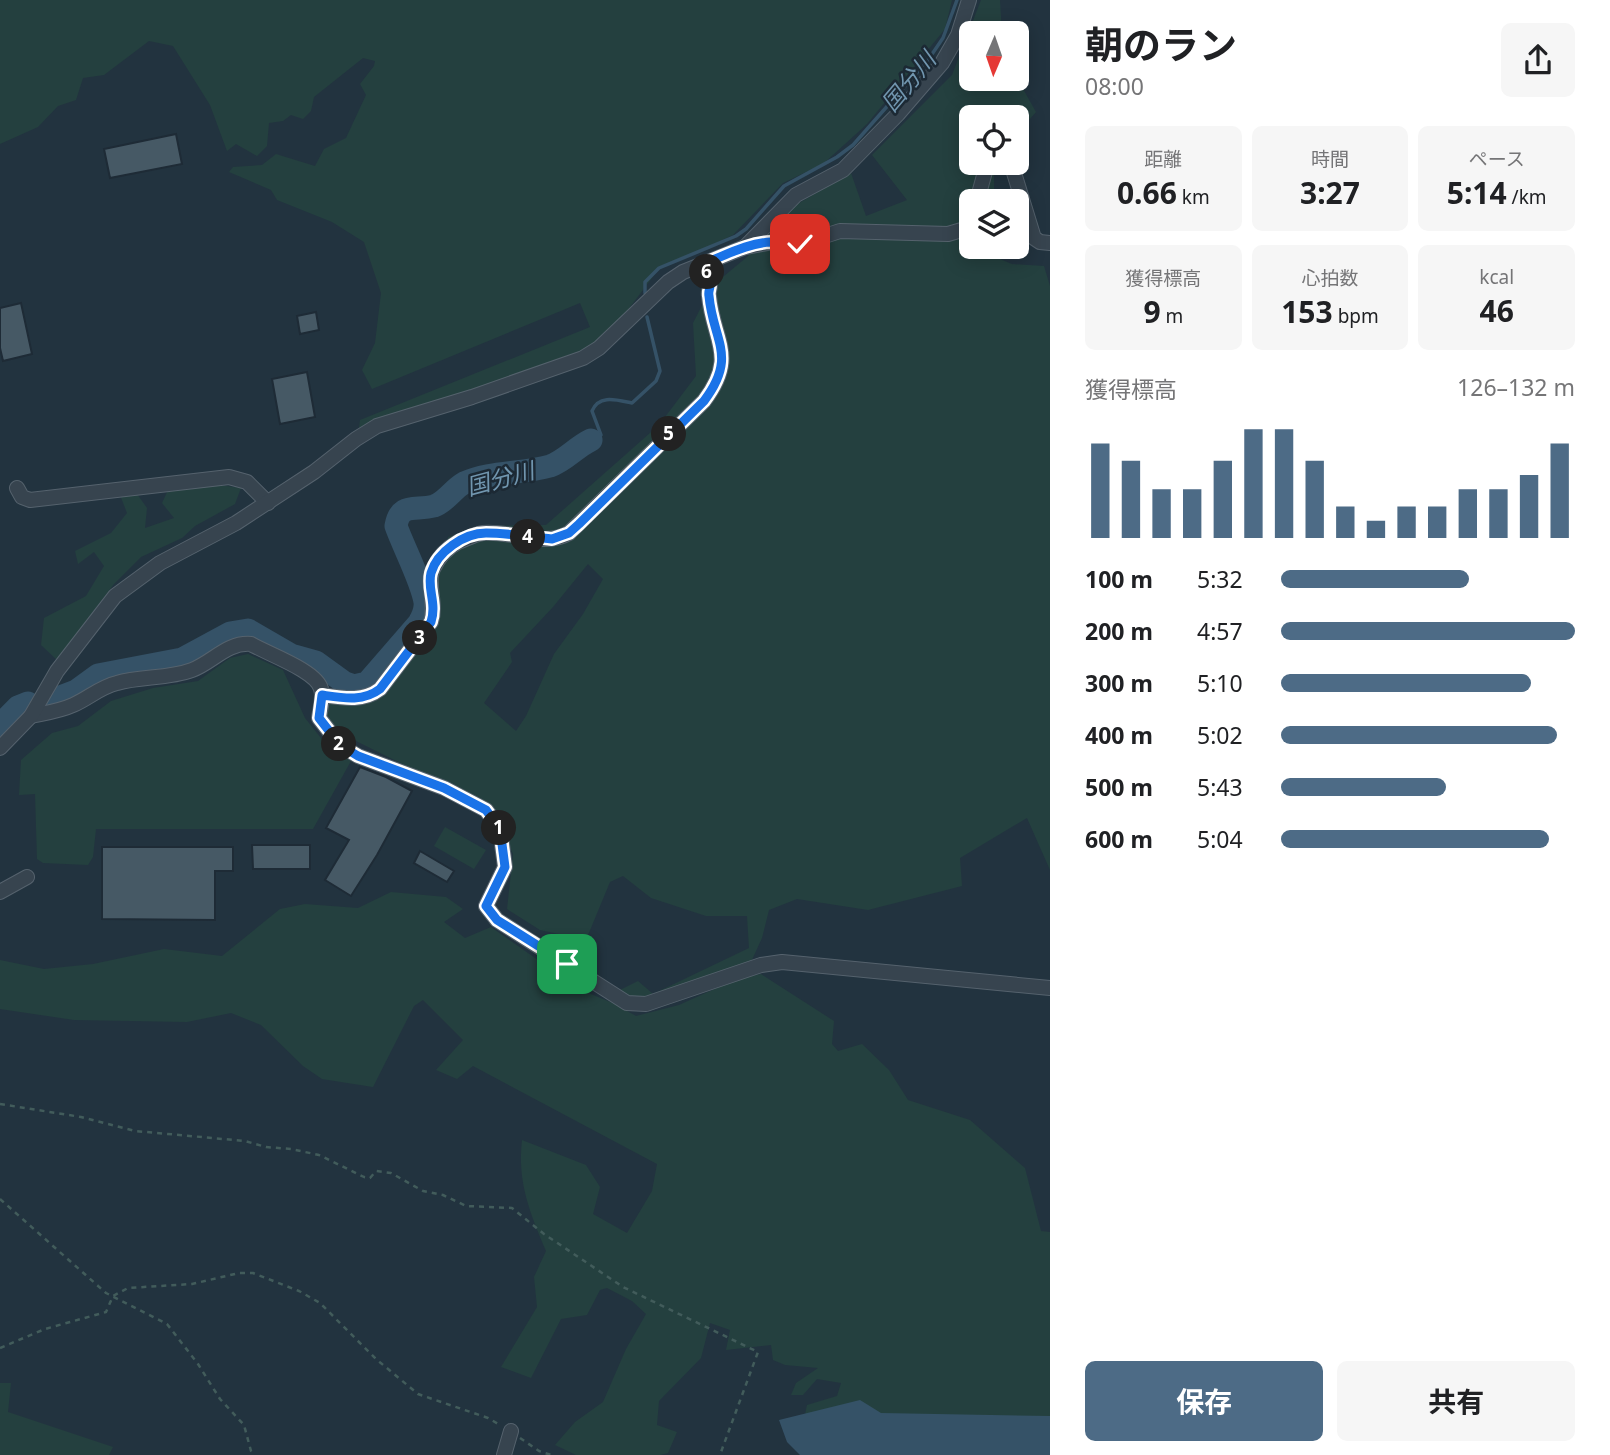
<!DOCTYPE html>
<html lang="ja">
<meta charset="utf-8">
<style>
body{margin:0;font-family:"Noto Sans","Noto Sans JP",sans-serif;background:#f6f6f6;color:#202124;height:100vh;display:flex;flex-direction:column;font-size:26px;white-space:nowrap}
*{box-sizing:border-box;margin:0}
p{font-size:23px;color:#757577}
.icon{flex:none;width:38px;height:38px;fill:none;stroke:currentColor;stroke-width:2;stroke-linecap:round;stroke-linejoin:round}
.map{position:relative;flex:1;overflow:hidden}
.panel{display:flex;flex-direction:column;background:#fff;width:560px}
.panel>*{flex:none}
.needle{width:46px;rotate:182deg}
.controls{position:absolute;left:959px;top:21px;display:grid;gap:14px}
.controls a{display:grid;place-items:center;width:70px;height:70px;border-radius:10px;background:#fff;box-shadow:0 4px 18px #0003;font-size:35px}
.pin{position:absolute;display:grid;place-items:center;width:60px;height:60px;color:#fff;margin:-30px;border-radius:14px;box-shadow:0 4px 10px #0006}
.km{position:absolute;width:35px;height:35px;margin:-18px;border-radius:50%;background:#222;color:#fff;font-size:19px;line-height:35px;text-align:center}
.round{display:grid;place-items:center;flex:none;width:74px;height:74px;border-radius:10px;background:#f6f6f6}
.head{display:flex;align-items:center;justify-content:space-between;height:119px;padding:0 35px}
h1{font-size:38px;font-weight:700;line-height:52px}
.figures{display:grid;grid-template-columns:repeat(3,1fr);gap:10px;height:119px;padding:7px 35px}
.figures div{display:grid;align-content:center;border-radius:10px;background:#f6f6f6;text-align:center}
.figures b{font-size:30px;font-weight:700}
.figures small{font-size:19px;font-weight:400}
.figures p{font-size:19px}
.chart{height:196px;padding:14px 35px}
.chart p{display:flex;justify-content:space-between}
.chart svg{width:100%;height:126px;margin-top:7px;stroke:#4d6b86;stroke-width:6}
.button{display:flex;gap:14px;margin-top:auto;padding:14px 35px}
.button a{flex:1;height:80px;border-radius:10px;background:#4d6b86;color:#fff;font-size:28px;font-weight:700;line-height:80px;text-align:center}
.button a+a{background:#f6f6f6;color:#202124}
ul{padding:0 35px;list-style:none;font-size:23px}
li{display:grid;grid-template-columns:112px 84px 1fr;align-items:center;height:52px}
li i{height:18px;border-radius:9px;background:#4d6b86}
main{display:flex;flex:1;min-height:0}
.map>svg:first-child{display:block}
</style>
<main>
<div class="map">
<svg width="1050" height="1455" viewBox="0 0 1050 1455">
<rect width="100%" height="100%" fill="#22333f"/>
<g fill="#24403f" fill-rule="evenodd">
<path d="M0 0H952L945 29 867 124 823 164 783 183 733 235 658 270 618 323 593 346 521 373 359 428 360 420 590 327 580 303 372 389 362 370 375 343 381 293 364 242 332 222 277 200 271 190 229 172 233 167 262 165 276 154 315 166 324 149 346 138 366 95 360 84 374 66 375 61 363 58 314 97 311 111 303 119 291 115 283 121 269 123 267 146 257 156 236 144 227 151 210 105 173 46 149 41 104 75 83 78 76 100 58 106 38 127 0 144Z"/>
<path d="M981 0H1000L1002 33H971V79L1017 78 1036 112 1017 134V117H971V163H994V201H971V247L1012 264 1044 266 1050 286V870L1027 818 960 858 962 886 868 910 797 899 769 910 762 938 751 962 645 1000 627 998 620 990 638 981 653 994 749 948 747 916H706L651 898 623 876 610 882 586 940 540 930 507 909 513 854 491 808 358 742 326 721 328 703 334 699H372L439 618 437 581 448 537 479 526 546 525 659 425 696 376 693 323 712 286 747 257 794 206 851 173 866 216 907 200 872 155 952 75ZM588 564 603 579 583 614 554 654 526 716 516 731 484 703 512 662 510 653 553 607Z"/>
<path d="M219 485 241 488 235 504 195 526 182 538 141 557 114 584 57 660 41 645 44 618 86 596 104 566 94 552 78 564 75 551 111 533 127 513 120 495 137 494 147 508 145 528 174 518 162 503 168 490Z"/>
<path d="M248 654 283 670 305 718 328 747 351 761 313 829H96L93 857 88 865 43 863 37 859 35 794 19 795 21 760 52 733 78 726 111 701 153 688 198 681 230 658Z"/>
<path d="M445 827 486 850 474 869 434 846Z"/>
<path d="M391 892 446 897 463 909 444 922 465 938 491 927 579 989 615 1004 636 1016 679 1005 739 978 761 974 834 1021 832 1044 838 1051 862 1044 889 1070 908 1100 970 1120 1025 1168 1041 1231 1050 1232V1420L803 1424 807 1405 837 1396 841 1383 817 1379 803 1395H791L796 1383 818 1368 785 1365 773 1360 771 1345 726 1350 730 1330 710 1323 701 1358 659 1401 657 1425 677 1432 668 1453 660 1455H576L555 1445 575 1422 603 1402 626 1349 646 1314 632 1301 607 1288 600 1290 587 1315 561 1319 531 1378 501 1367 537 1307 534 1277 546 1251C530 1213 517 1182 522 1140L586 1165 600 1187 593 1214 627 1233 652 1191 657 1164 473 1066 457 1079 436 1070 463 1040 423 1000 414 1006 373 1087 322 1079 303 1066 261 1025 231 1013 187 1022 74 1020 0 1009V960L44 969 93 964 164 949 222 956 280 909 305 904 358 908Z"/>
<path d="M0 1383H11L8 1412 113 1447 109 1455H0Z"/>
</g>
<path fill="#355267" d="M860 1400 881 1413 1050 1416V1455H800L787 1442 779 1420Z"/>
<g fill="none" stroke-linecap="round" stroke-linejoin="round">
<g stroke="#355267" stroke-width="3.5">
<path d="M645 293V282L659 268 736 236 746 229 784 186 837 157 853 145 928 60 943 38 957 0"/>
<path d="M591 440 598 439 601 435 592 411C599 394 617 400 632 403L656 381 660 371 647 317"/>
</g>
<g stroke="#355267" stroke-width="23">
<path d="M47 702 76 691 98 675 182 659 230 633 248 630 291 655 316 662 345 683 354 686 367 683 419 623C423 616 426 610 425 602 422 582 403 546 396 526 400 502 415 511 434 506 446 502 453 489 464 483 490 471 522 474 550 466 565 461 576 447 591 440"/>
<path d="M0 725 18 707 28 703"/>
</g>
</g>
<g fill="#465965" stroke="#1e2b36" stroke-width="2">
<path d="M176 134 182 164 110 178 104 149Z"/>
<path d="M21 303 32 354 3 361 0 348V308Z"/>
<path d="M316 312 319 330 300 334 297 316Z"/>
<path d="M307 372 315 417 280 424 272 379Z"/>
<path d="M360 767 386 777 412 791 377 855 351 896 325 880 349 840 326 828Z"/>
<path d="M252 845H310V869H253Z"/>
<path d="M102 847H233V871H215V920L102 919Z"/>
<path d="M420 851 454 871 447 882 414 863Z"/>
</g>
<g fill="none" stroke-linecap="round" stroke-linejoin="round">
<defs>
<g id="minor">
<path d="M1011 163 1034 238 1040 242 1050 243"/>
<path d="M977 201 986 168 992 163"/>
<path d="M745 247 773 242 786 245 800 244 840 231 948 234 965 229 971 220"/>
<path d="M17 488 22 497 30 500 229 477 247 482 268 503"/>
<path d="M322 695C343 698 363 702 380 689L431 622C437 603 426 583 433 569 438 558 447 548 458 542 466 539 475 534 483 533 511 530 543 548 569 533L704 401C738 356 713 341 709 296 708 291 710 290 710 285 710 278 707 270 705 263"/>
<path d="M31 716C45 713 60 711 73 705 89 698 100 687 117 683 141 676 168 679 192 670 213 662 227 642 251 644 268 654 317 671 321 689 324 698 320 709 319 718L340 745 358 756 444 788 486 810 500 829 505 867 486 906 497 920 627 1003 646 1004 761 965 782 962 1050 988"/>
<path d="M0 748 31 716 57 671 115 596 160 563 236 523 314 472 356 439 377 426 472 397 583 358 599 348 668 282 683 272 745 247 796 195 843 170 898 114 942 63 958 35 969 0"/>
<path d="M0 892 27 877"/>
<path d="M504 1455 511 1431"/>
</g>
</defs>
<use href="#minor" stroke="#55626d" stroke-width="16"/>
<g stroke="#425c5b" stroke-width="2.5" stroke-dasharray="5 5" stroke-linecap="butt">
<path d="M0 1104 81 1117 135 1131 245 1141 266 1147 291 1149 319 1155 364 1177 370 1178 376 1171 391 1173 423 1191 443 1195 466 1206 512 1208 544 1234 623 1287 758 1352 721 1452 723 1455"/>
<path d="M0 1199 106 1293 167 1324 198 1364 220 1399 244 1425 251 1451 254 1455"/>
<path d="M0 1348 45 1329 106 1312 113 1296 128 1288 192 1284 239 1273H253L299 1291 320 1303 376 1359 418 1394 488 1418 500 1425"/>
<path d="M520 1438 539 1451 551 1455"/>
</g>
<use href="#minor" stroke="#37444f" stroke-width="14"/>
</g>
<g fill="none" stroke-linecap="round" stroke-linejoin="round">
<defs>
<path id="route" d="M567 964 497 920 486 906 505 867 500 829 486 810 444 788 358 756 340 745 319 718 322 695C343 698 363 702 380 689L431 622C437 603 427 589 431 573 437 552 464 533 486 533 508 533 530 537 552 539L569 533 579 524 704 401C738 356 713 341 709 296 708 291 710 290 710 285 710 278 707 270 705 263 726 255 748 243 771 242 780 242 790 245 800 244"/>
</defs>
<use href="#route" stroke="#fff" stroke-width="14"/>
<use href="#route" stroke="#1a73e8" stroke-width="9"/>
</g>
<g text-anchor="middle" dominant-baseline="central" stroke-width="5" stroke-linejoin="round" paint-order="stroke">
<g font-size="23" font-style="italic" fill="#7196af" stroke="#1c2934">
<text transform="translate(908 81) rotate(-50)">国分川</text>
<text transform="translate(500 478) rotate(-15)">国分川</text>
</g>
</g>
</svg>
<div class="controls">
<a><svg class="needle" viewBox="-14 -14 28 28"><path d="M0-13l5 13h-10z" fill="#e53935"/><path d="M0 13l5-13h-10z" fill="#757577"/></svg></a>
<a><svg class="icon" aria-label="locate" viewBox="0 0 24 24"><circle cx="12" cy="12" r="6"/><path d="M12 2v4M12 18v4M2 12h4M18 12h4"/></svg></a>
<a><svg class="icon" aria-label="layers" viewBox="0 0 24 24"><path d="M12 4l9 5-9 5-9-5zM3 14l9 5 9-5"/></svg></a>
</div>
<div class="pin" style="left:567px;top:964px;background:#1e9e55"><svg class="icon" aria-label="arrive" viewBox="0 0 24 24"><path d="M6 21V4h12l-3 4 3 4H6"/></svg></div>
<div class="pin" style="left:800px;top:244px;background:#d93025"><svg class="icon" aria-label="check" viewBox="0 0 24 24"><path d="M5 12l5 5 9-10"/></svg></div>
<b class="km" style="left:499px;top:828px">1</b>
<b class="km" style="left:339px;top:744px">2</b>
<b class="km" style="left:420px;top:638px">3</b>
<b class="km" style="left:528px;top:537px">4</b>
<b class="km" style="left:669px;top:434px">5</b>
<b class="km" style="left:707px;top:272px">6</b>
</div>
<section class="panel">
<div class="head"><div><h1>朝のラン</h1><p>08:00</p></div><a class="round"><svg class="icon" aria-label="share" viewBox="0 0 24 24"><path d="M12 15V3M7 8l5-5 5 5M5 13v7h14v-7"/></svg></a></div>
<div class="figures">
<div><p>距離</p><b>0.66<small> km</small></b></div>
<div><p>時間</p><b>3:27</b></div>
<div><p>ペース</p><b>5:14<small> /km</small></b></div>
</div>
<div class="figures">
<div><p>獲得標高</p><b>9<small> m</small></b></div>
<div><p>心拍数</p><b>153<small> bpm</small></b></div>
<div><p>kcal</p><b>46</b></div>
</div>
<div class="chart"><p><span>獲得標高</span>126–132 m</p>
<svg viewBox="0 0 160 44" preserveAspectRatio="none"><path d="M5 44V11M15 44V17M25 44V27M35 44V27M45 44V17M55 44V6M65 44V6M75 44V17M85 44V33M95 44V38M105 44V33M115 44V33M125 44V27M135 44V27M145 44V22M155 44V11"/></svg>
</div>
<ul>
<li><b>100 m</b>5:32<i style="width:64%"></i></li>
<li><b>200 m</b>4:57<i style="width:100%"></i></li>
<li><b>300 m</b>5:10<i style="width:85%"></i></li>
<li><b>400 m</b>5:02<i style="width:94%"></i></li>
<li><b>500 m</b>5:43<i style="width:56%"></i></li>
<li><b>600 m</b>5:04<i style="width:91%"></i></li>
</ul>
<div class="button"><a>保存</a><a>共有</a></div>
</section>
</main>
